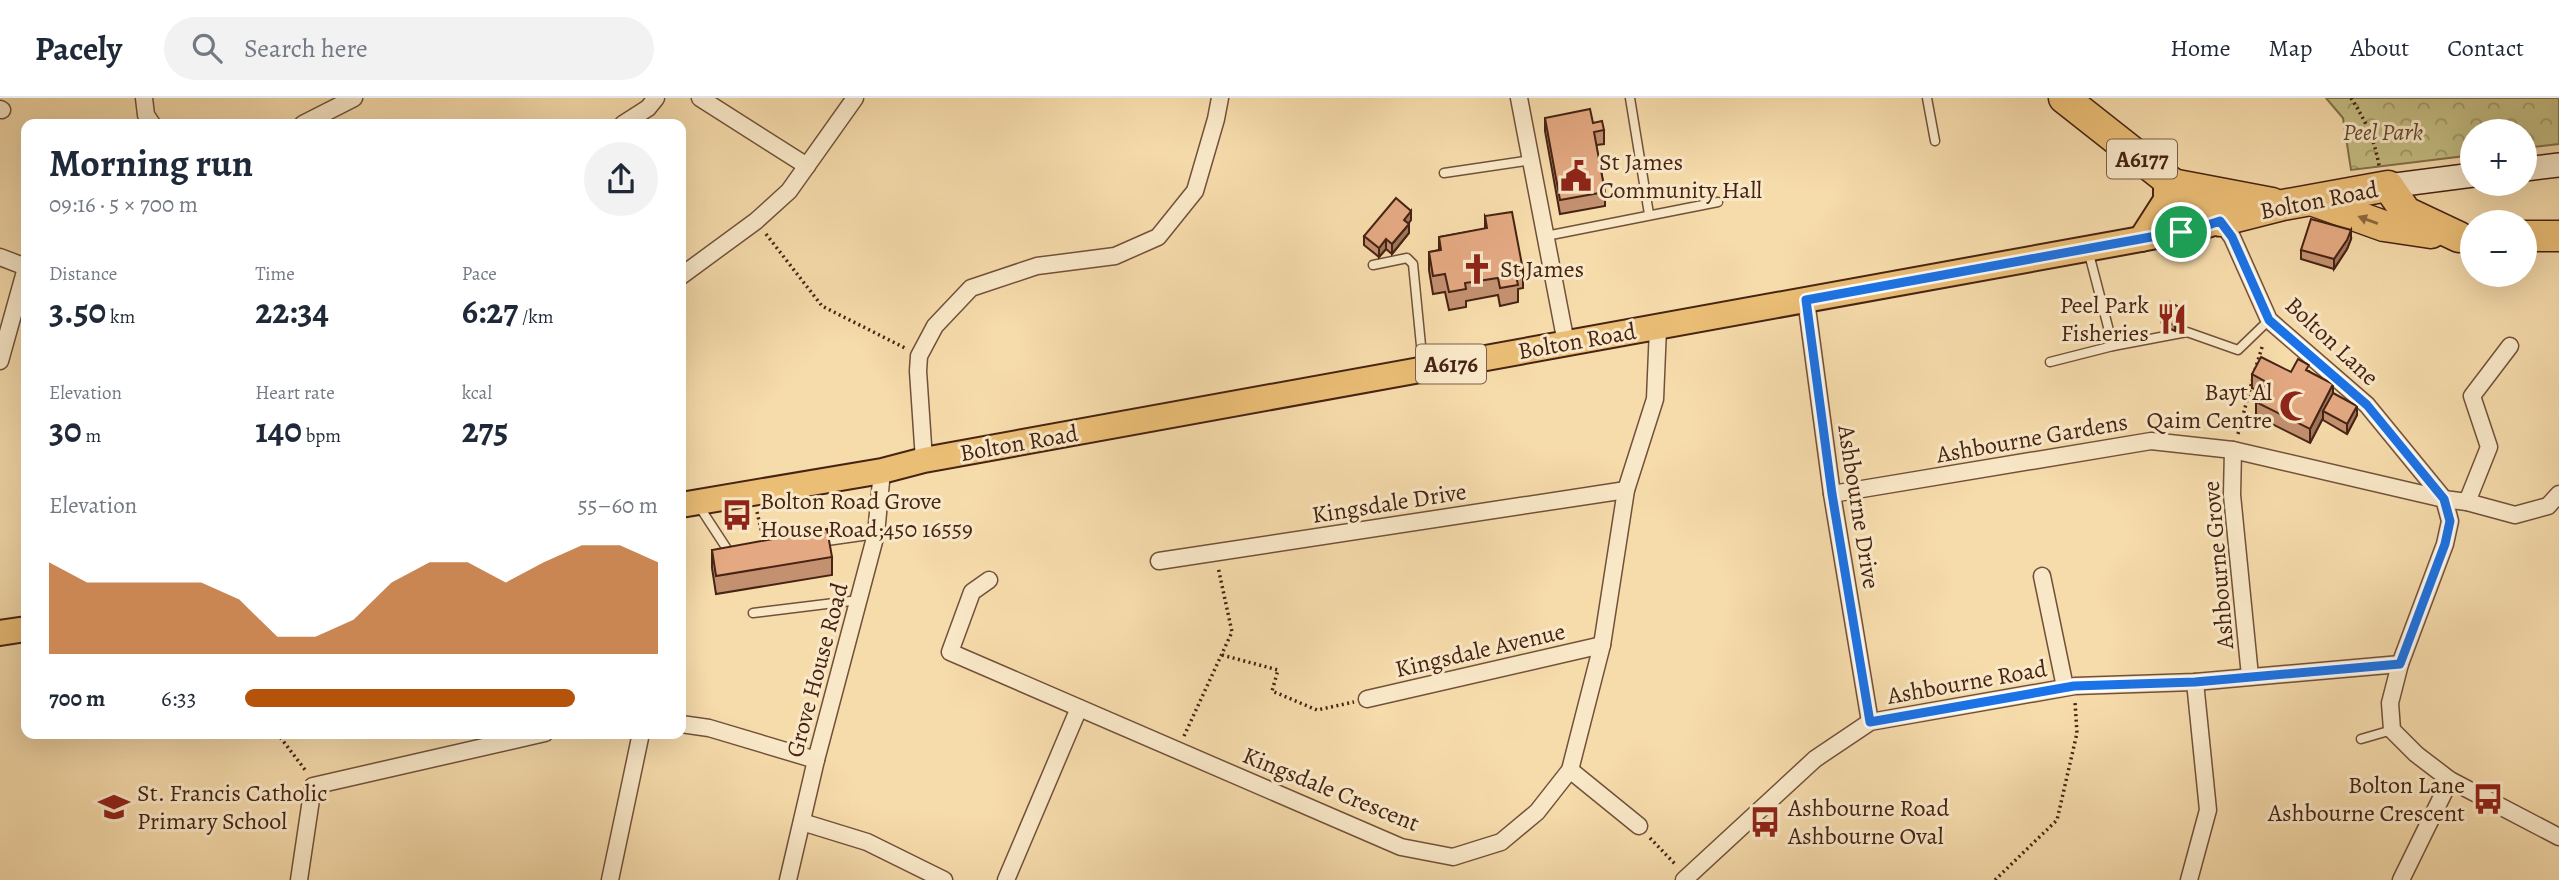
<!DOCTYPE html>
<meta charset="utf-8">
<style>
body{margin:0;font-family:Alegreya,serif;background:#f2f2f3;color:#1f2937;height:100vh;display:flex;flex-direction:column;font-size:26px;white-space:nowrap}
*{box-sizing:border-box;margin:0}
p{font-size:23px;color:#747a83}
.icon{flex:none;width:38px;height:38px;fill:none;stroke:currentColor;stroke-width:2;stroke-linecap:round;stroke-linejoin:round}
.map{position:relative;flex:1;overflow:hidden}
.side{position:absolute;left:21px;top:21px;width:665px;height:620px;display:flex;flex-direction:column;background:#fff;border-radius:14px;box-shadow:0 7px 28px #0002}
.side>*{flex:none}
.fabs{position:absolute;left:2460px;top:21px;display:grid;gap:14px}
.fabs a{display:grid;place-items:center;width:77px;height:77px;border-radius:50%;background:#fff;box-shadow:0 7px 28px #0002;font-size:35px}
.pin{position:absolute;display:grid;place-items:center;width:60px;height:60px;color:#fff;margin:-30px;border:4px solid #fff;border-radius:50%;box-shadow:0 2px 7px #0007}
.round{display:grid;place-items:center;flex:none;width:74px;height:74px;border-radius:37px;background:#f2f2f3}
.head{display:flex;align-items:center;justify-content:space-between;height:119px;padding:0 28px}
h1{font-size:38px;font-weight:600;line-height:52px}
.stats{display:grid;grid-template-columns:repeat(3,1fr);gap:10px;height:119px;padding:7px 28px}
.stats div{display:grid;align-content:center}
.stats b{font-size:35px;font-weight:600}
.stats small{font-size:19px;font-weight:400}
.stats p{font-size:19px}
.chart{height:196px;padding:14px 28px}
.chart p{display:flex;justify-content:space-between}
.chart svg{width:100%;height:126px;margin-top:7px;fill:#b45309;opacity:.7}
ul{padding:0 28px;list-style:none;font-size:23px}
li{display:grid;grid-template-columns:112px 84px 1fr;align-items:center;height:52px}
li i{height:18px;border-radius:9px;background:#b45309}
header{display:flex;align-items:center;gap:42px;box-sizing:border-box;height:98px;padding:0 35px;background:#fff;border-bottom:2px solid #e0e1e3}
header strong{font-size:33px}
nav{display:flex;gap:38px;margin-inline-start:auto;font-size:24px}
.search{width:490px;height:63px;background:#f2f2f3;display:flex;align-items:center;gap:18px;box-sizing:border-box;padding:0 24px;border-radius:38px;color:#747a83;font-size:26px}
.map>svg:first-child{display:block}
</style>
<header>
<strong>Pacely</strong>
<div class="search"><svg class="icon" aria-label="search" viewBox="0 0 24 24"><circle cx="10" cy="10" r="6"/><path d="M15 15l6 6"/></svg>Search here</div>
<nav><a>Home</a><a>Map</a><a>About</a><a>Contact</a></nav>
</header>
<div class="map">
<svg width="2559" height="782" viewBox="0 0 2559 782">
<defs>
<pattern id="park-crowns" width="20" height="18" patternUnits="userSpaceOnUse" patternTransform="scale(1.75)"><rect width="20" height="18" fill="#c4be83"/><path d="M2 6a3 3 0 1 1 6 0M12 15a3 3 0 1 1 6 0" fill="none" stroke="#a19a6a"/></pattern>
</defs>
<rect width="100%" height="100%" fill="#f6dbab"/>
<filter id="stains"><feTurbulence type="fractalNoise" baseFrequency=".00286" numOctaves="4"/><feColorMatrix values="0 0 0 0 .2 0 0 0 0 .09 0 0 0 0 .02 0 0 0 .5 -.17"/></filter>
<radialGradient id="worn" r=".72"><stop offset=".6" stop-color="#630" stop-opacity="0"/><stop offset="1" stop-color="#630" stop-opacity=".3"/></radialGradient>
<path fill="url(#park-crowns)" stroke="#85704c" stroke-width="2" d="M2326 0H2559V46L2525 50V33H2473V57L2351 72 2343 20Z"/>
<g fill="none" stroke-linecap="round" stroke-linejoin="round">
<defs>
<g id="lane">
<path d="M1630 0 1649 116"/>
<path d="M1927 0 1935 43"/>
<path d="M1444 75 1532 62"/>
<path d="M1546 138 1718 104"/>
<path d="M2088 152 2113 248"/>
<path d="M1373 167 1407 160 1413 166 1423 268"/>
<path d="M2050 264 2113 248 2187 234 2238 252 2269 222"/>
<path d="M699 408 729 454H731"/>
<path d="M820 444 876 436"/>
<path d="M753 515 859 502"/>
<path d="M2361 641 2392 632"/>
</g>
<g id="street">
<path d="M144 0 146 17 152 26"/>
<path d="M700 0 807 68"/>
<path d="M1519 0 1566 245"/>
<path d="M0 11 2 12"/>
<path d="M303 26 354 0"/>
<path d="M623 26 648 10 656 0"/>
<path d="M2220 123 2232 139 2269 222 2367 307 2444 401 2450 423 2445 446 2400 566 2390 605 2392 632 2416 656 2450 682 2559 739"/>
<path d="M0 159 26 169"/>
<path d="M681 178 756 123 789 93 855 0"/>
<path d="M1806 202 1832 396 1870 624"/>
<path d="M0 263 26 170"/>
<path d="M2233 352 2232 397 2250 578"/>
<path d="M924 362 918 273 919 258 935 228 971 190 1037 168 1115 158 1158 139 1195 93 1216 21 1220 0"/>
<path d="M1832 396 2151 343 2233 352 2444 401 2467 404 2515 417 2548 408 2559 396"/>
<path d="M2467 404 2489 349 2472 298 2510 248"/>
<path d="M1159 463 1626 392"/>
<path d="M2042 478 2065 589"/>
<path d="M989 482 972 494 950 554 1401 749 1453 759 1501 744 1537 714 1570 672 1602 547 1626 392 1655 301 1658 230"/>
<path d="M1367 601 1602 547"/>
<path d="M681 626 709 630 816 662"/>
<path d="M1570 672 1639 728"/>
<path d="M802 724 867 744 944 782"/>
<path d="M299 782 313 688 545 635"/>
<path d="M610 782 641 635"/>
<path d="M788 782 816 662 876 436 882 373"/>
<path d="M1006 782 1079 610"/>
<path d="M1684 782 1815 661 1870 624 2075 588 2195 584 2400 566"/>
<path d="M2189 782 2208 712 2195 584"/>
<path d="M2401 782 2450 682"/>
</g>
<g id="secondary">
<path d="M2525 71 2559 67"/>
<path d="M2388 88 2473 77"/>
</g>
<g id="primary">
<path d="M2141 141 2166 102V80"/>
<path d="M681 407 882 373 924 362 2141 141 2198 130 2220 123"/>
<path d="M0 535 26 531"/>
</g>
<g id="highway">
<path d="M2064 0 2220 123 2283 107 2388 88 2406 114 2459 139"/>
<path d="M2177 87 2272 105"/>
<path d="M2314 103 2384 128 2431 135"/>
<path d="M2525 138H2559"/>
</g>
</defs>
<use href="#lane" stroke="#72513a" stroke-width="11"/>
<use href="#street" stroke="#72513a" stroke-width="19"/>
<use href="#secondary" stroke="#462314" stroke-width="26"/>
<use href="#primary" stroke="#462314" stroke-width="28"/>
<use href="#highway" stroke="#462314" stroke-width="33"/>
<g stroke="#462314" stroke-width="3.5" stroke-dasharray="2 3.5" stroke-linecap="butt">
<path d="M2351 0C2365 22 2375 42 2379 68"/>
<path d="M766 136 822 208 905 250"/>
<path d="M2255 272 2263 246"/>
<path d="M2238 336 2253 280"/>
<path d="M757 414 764 444"/>
<path d="M1222 557 1278 572 1272 593 1317 612 1354 604"/>
<path d="M277 635 306 673"/>
<path d="M1184 638 1232 534 1218 469"/>
<path d="M1650 740 1676 767"/>
<path d="M1995 782 2057 722 2077 635 2075 604"/>
</g>
<use href="#lane" stroke="#f9e8c8" stroke-width="8"/>
<use href="#street" stroke="#f9e8c8" stroke-width="16"/>
<use href="#secondary" stroke="#f9e8c8" stroke-width="23"/>
<use href="#primary" stroke="#ebbe76" stroke-width="24"/>
<use href="#highway" stroke="#ebbe76" stroke-width="30"/>
</g>
<g fill="#c49170" stroke="#462314" stroke-width="2">
<path d="M1545 20 1593 25 1604 32V46L1596 47 1605 94V108L1560 116 1545 33Z"/>
<path d="M1485 118 1523 172V190L1518 191V204L1500 208 1498 197 1466 203V209L1449 212 1445 194 1433 196 1429 172V154L1439 152V139L1485 131Z"/>
<path d="M1411 122 1408 125 1409 135 1392 156 1386 151 1379 159 1364 147V138Z"/>
<path d="M2351 141 2347 151 2334 171 2301 161V152Z"/>
<path d="M2184 216 2175 233 2161 225V221Z"/>
<path d="M2309 273 2357 317 2347 336 2323 322V320L2310 345 2256 318V304L2261 294 2252 290V276Z"/>
<path d="M712 452 832 459V477L716 496 712 470Z"/>
</g>
<g fill="#a0765b" stroke="#462314" stroke-width="2">
<path d="M1411 113V122L1404 131V122Z"/>
<path d="M1409 126V135L1392 156V146Z"/>
<path d="M2351 132V141L2347 151 2334 171V161Z"/>
<path d="M1386 141V151L1379 159V150Z"/>
<path d="M2184 212V216L2175 233V228Z"/>
<path d="M2333 286V299L2323 313V320L2310 345V331Z"/>
<path d="M2357 308V317L2347 336V326Z"/>
</g>
<g fill="#e4a982" stroke="#462314" stroke-width="2">
<path d="M1590 11 1593 25 1602 23 1604 32 1594 34 1605 94 1560 102 1545 20Z"/>
<path d="M1396 100 1411 113 1404 122 1409 126 1392 146 1386 141 1379 150 1364 138Z"/>
<path d="M1512 114 1523 172 1515 173 1518 187 1500 190 1498 180 1465 185 1466 191 1449 194 1445 176 1433 178 1429 154 1441 152 1439 139 1487 130 1485 118Z"/>
<path d="M2311 121 2351 132 2347 142 2334 161 2301 152Z"/>
<path d="M2170 204 2184 212 2175 228 2161 221Z"/>
<path d="M2261 259 2291 274 2298 261 2309 267 2306 272 2333 286 2310 331 2256 304 2266 284 2252 276Z"/>
<path d="M2333 295 2357 308 2347 326 2323 313Z"/>
<path d="M827 431 832 459 716 478 712 452Z"/>
</g>
<defs><path id="oneway-solid" d="M-6-.8H1V-3.2L6.5 0L1 3.2V.8H-6Z" transform="scale(1.75)"/></defs>
<use fill="#906940" href="#oneway-solid" transform="translate(2368 122) rotate(-160)"/>
<g fill="none" stroke-linecap="round" stroke-linejoin="round">
<defs>
<path id="route" d="M2220 123 2232 139 2269 222 2367 307 2444 401 2450 423 2445 446 2400 566 2195 584 2074 588 1870 624 1832 396 1806 202 2140 141 2199 130Z"/>
</defs>
<use href="#route" stroke="#fff" stroke-width="14"/>
<use href="#route" stroke="#1a73e8" stroke-width="9"/>
</g>
<defs>
<symbol id="civic-bare" viewBox="-9 -9 18 18"><path d="M-.6-6.5H3V-4.5H.6V-3L4-1V1h2V6H-6V1h2V-1L-.6-3ZM-1.2 2.5V6h2.4V2.5Z" fill="#8f2418" stroke="#f9e8c8" stroke-width="2.5" paint-order="stroke"/></symbol>
<symbol id="church-bare" viewBox="-9 -9 18 18"><path d="M-1.2-6h2.4v3.5h3.3v2.4h-3.3V6h-2.4V-.1h-3.3v-2.4h3.3Z" fill="#8f2418" stroke="#f9e8c8" stroke-width="2.5" paint-order="stroke"/></symbol>
<symbol id="restaurant-bare" viewBox="-9 -9 18 18"><path d="M-5-6h1v4h1v-4h1v4h1v-4h1v5L-1.5 .5V6h-2V.5L-5-1ZM5-6V6H3V1.5H1.5Q1.5-4 5-6Z" fill="#8f2418" stroke="#f9e8c8" stroke-width="2.5" paint-order="stroke"/></symbol>
<symbol id="mosque-bare" viewBox="-9 -9 18 18"><path d="M3.5-4.9A6 6 0 1 0 3.5 4.9A5 5 0 1 1 3.5-4.9Z" fill="#8f2418" stroke="#f9e8c8" stroke-width="2.5" paint-order="stroke"/></symbol>
<symbol id="bus-bare" viewBox="-9 -9 18 18"><path d="M-5-6H5V4H4V6H2V4H-2V6H-4V4H-5ZM-3.5-4V0h7V-4ZM-3.5 1.2v1.5H-2V1.2ZM2 1.2v1.5H3.5V1.2Z" fill="#8f2418" stroke="#f9e8c8" stroke-width="2.5" paint-order="stroke"/></symbol>
<symbol id="school-bare" viewBox="-9 -9 18 18"><path d="M0-5L7-2L0 1L-7-2ZM-4 1L0 2.5L4 1V4Q0 6-4 4Z" fill="#8f2418" stroke="#f9e8c8" stroke-width="2.5" paint-order="stroke"/></symbol>
</defs>
<g fill-rule="evenodd">
<use href="#civic-bare" x="1554" y="56" width="44" height="44"/>
<use href="#church-bare" x="1455" y="149" width="44" height="44"/>
<use href="#restaurant-bare" x="2150" y="199" width="44" height="44"/>
<use href="#mosque-bare" x="2273" y="286" width="44" height="44"/>
<use href="#bus-bare" x="715" y="395" width="44" height="44"/>
<use href="#bus-bare" x="2466" y="679" width="44" height="44"/>
<use href="#school-bare" x="92" y="687" width="44" height="44"/>
<use href="#bus-bare" x="1743" y="702" width="44" height="44"/>
</g>
<g text-anchor="middle" dominant-baseline="central" stroke-width="6" stroke-linejoin="round" paint-order="stroke">
<g fill="#f9e8c8" stroke="#7c5e4a" stroke-width="2">
<rect x="2107" y="41.5" width="70" height="39" rx="5"/>
<rect x="1416" y="246.5" width="70" height="39" rx="5"/>
</g>
<g font-size="23" font-weight="bold" fill="#462314">
<text x="2142" y="61">A6177</text>
<text x="1451" y="266">A6176</text>
</g>
<g font-size="24" font-style="italic" fill="#664a30" stroke="#f9e8c8">
<text x="2383" y="34">Peel Park</text>
</g>
<g font-size="24" fill="#462314" stroke="#f9e8c8" text-anchor="start">
<text x="1599" y="64">St James<tspan x="1599" dy="28">Community Hall</tspan></text>
<text x="1500" y="171">St James</text>
<text x="2149" y="207" text-anchor="end">Peel Park<tspan x="2149" dy="28">Fisheries</tspan></text>
<text x="2272" y="294" text-anchor="end">Bayt Al<tspan x="2272" dy="28">Qaim Centre</tspan></text>
<text x="760" y="403">Bolton Road Grove<tspan x="760" dy="28">House Road;450 16559</tspan></text>
<text x="2465" y="687" text-anchor="end">Bolton Lane<tspan x="2465" dy="28">Ashbourne Crescent</tspan></text>
<text x="137" y="695">St. Francis Catholic<tspan x="137" dy="28">Primary School</tspan></text>
<text x="1788" y="710">Ashbourne Road<tspan x="1788" dy="28">Ashbourne Oval</tspan></text>
</g>
<g font-size="24" fill="#462314" stroke="#f9e8c8">
<text transform="translate(2319 102) rotate(-11)">Bolton Road</text>
<text transform="translate(1577 243) rotate(-10)">Bolton Road</text>
<text transform="translate(2332 243) rotate(43)">Bolton Lane</text>
<text transform="translate(2032 340) rotate(-10)">Ashbourne Gardens</text>
<text transform="translate(1019 345) rotate(-10)">Bolton Road</text>
<text transform="translate(1389 405) rotate(-9)">Kingsdale Drive</text>
<text transform="translate(1859 409) rotate(81)">Ashbourne Drive</text>
<text transform="translate(2218 467) rotate(-95)">Ashbourne Grove</text>
<text transform="translate(1480 552) rotate(-13)">Kingsdale Avenue</text>
<text transform="translate(817 572) rotate(-75)">Grove House Road</text>
<text transform="translate(1967 584) rotate(-10)">Ashbourne Road</text>
<text transform="translate(1331 691) rotate(22)">Kingsdale Crescent</text>
</g>
</g>
<rect width="100%" height="100%" filter="url(#stains)"/>
<rect width="100%" height="100%" fill="url(#worn)"/>
</svg>
<div class="fabs">
<a>+</a>
<a>−</a>
</div>
<div class="pin" style="left:2181px;top:134px;background:#1e9e55"><svg class="icon" aria-label="arrive" viewBox="0 0 24 24"><path d="M6 21V4h12l-3 4 3 4H6"/></svg></div>
<section class="side">
<div class="head"><div><h1>Morning run</h1><p>09:16 · 5 × 700 m</p></div><a class="round"><svg class="icon" aria-label="share" viewBox="0 0 24 24"><path d="M12 15V3M7 8l5-5 5 5M5 13v7h14v-7"/></svg></a></div>
<div class="stats">
<div><p>Distance</p><b>3.50<small> km</small></b></div>
<div><p>Time</p><b>22:34</b></div>
<div><p>Pace</p><b>6:27<small> /km</small></b></div>
</div>
<div class="stats">
<div><p>Elevation</p><b>30<small> m</small></b></div>
<div><p>Heart rate</p><b>140<small> bpm</small></b></div>
<div><p>kcal</p><b>275</b></div>
</div>
<div class="chart"><p><span>Elevation</span>55–60 m</p>
<svg viewBox="0 0 160 44" preserveAspectRatio="none"><path d="M0 44V12L10 19L20 19L30 19L40 19L50 25L60 38L70 38L80 32L90 19L100 12L110 12L120 19L130 12L140 6L150 6L160 12V44z"/></svg>
</div>
<ul>
<li><b>700 m</b>6:33<i style="width:80%"></i></li>
</ul>
</section>
</div>
